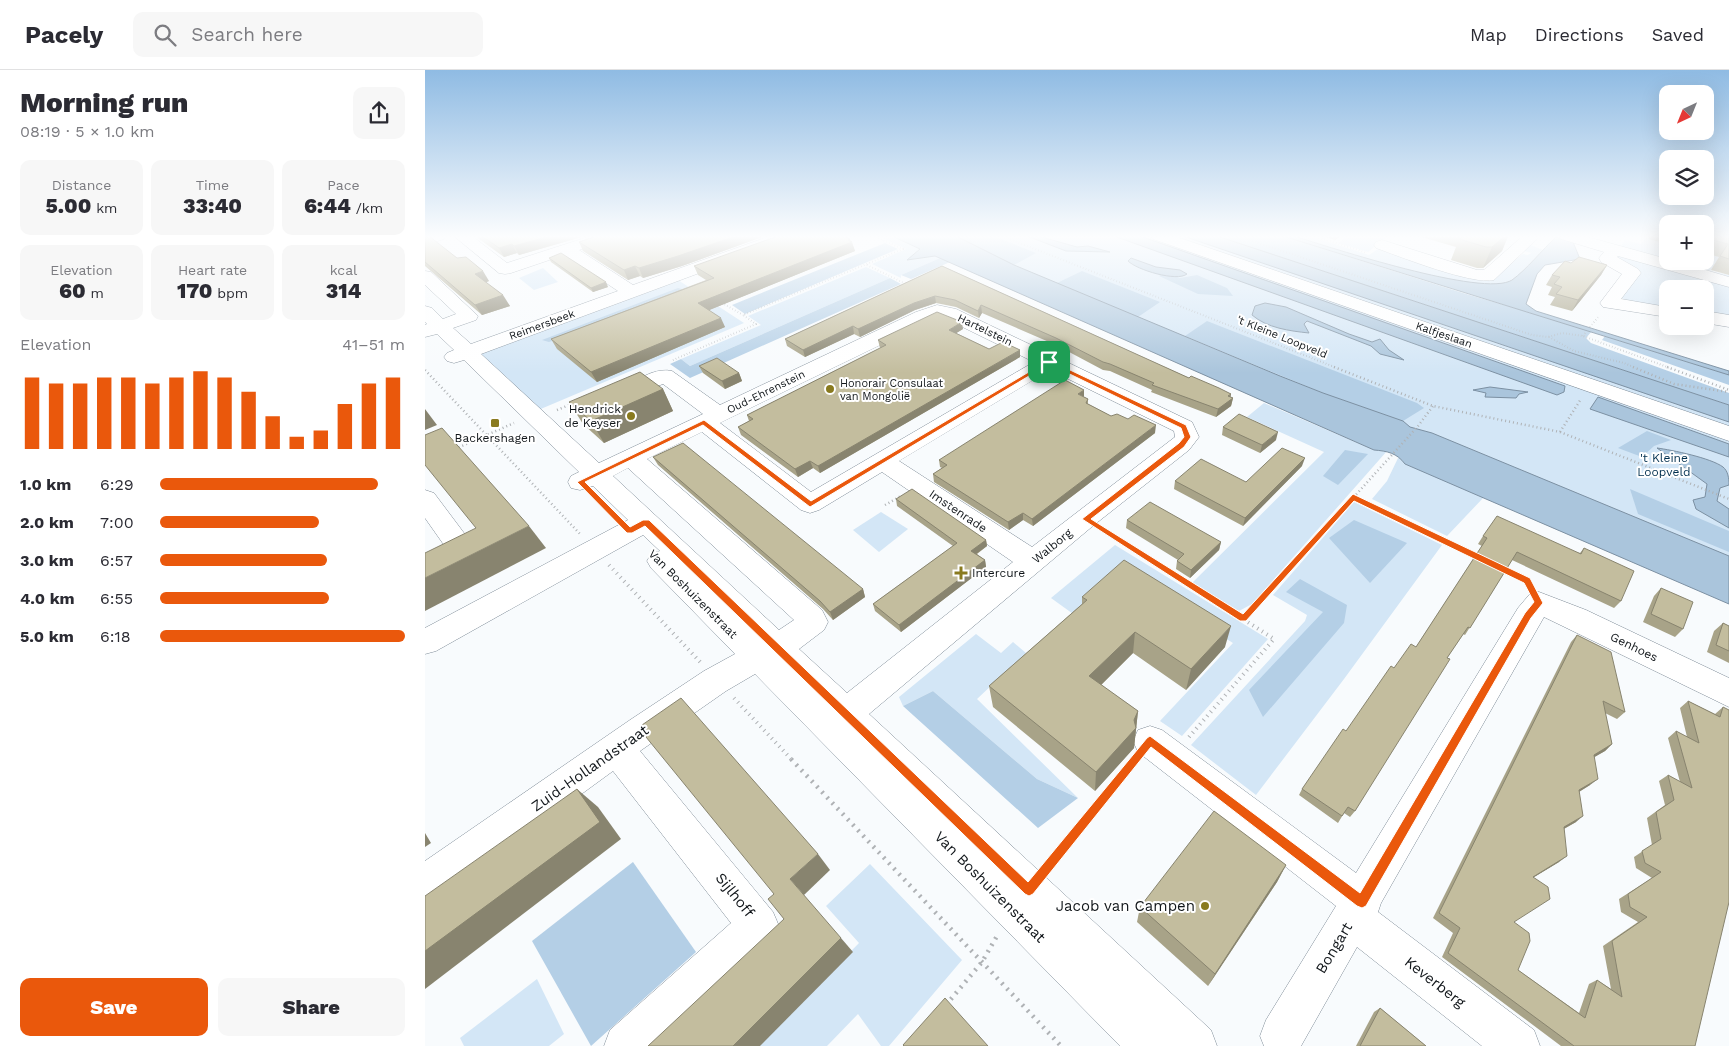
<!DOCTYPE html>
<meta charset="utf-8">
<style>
body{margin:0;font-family:"Work Sans",sans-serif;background:#f7f7f7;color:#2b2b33;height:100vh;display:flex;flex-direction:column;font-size:19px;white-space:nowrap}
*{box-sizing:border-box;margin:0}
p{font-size:16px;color:#7c7c81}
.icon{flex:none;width:28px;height:28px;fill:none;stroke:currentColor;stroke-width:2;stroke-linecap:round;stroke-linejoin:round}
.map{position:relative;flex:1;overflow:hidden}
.drawer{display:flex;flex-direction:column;background:#fff;width:425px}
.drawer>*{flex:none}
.needle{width:32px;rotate:223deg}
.fabs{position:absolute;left:1234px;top:15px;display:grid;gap:10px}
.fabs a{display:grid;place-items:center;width:55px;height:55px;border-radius:10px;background:#fff;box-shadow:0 5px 20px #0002;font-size:25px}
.pin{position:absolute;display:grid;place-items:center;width:42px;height:42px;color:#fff;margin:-21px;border-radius:10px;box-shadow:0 2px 8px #0006}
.round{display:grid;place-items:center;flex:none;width:52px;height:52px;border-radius:10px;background:#f7f7f7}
.headline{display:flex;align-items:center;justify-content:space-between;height:85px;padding:0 20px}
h1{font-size:28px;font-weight:800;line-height:38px}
.stats{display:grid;grid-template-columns:repeat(3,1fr);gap:8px;height:85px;padding:5px 20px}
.stats div{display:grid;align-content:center;border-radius:10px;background:#f7f7f7;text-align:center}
.stats b{font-size:21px;font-weight:800}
.stats small{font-size:14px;font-weight:400}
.stats p{font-size:14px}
.chart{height:140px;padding:10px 20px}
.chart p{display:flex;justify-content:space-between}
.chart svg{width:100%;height:90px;margin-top:5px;stroke:#ea580c;stroke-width:6}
.primary-button{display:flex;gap:10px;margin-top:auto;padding:10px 20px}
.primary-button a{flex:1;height:58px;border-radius:10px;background:#ea580c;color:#fff;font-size:20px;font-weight:800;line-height:58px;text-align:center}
.primary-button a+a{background:#f7f7f7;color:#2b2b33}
ul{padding:0 20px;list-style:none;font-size:16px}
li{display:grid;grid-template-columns:80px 60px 1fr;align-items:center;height:38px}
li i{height:12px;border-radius:6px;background:#ea580c}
header{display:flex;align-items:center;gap:30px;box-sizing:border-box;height:70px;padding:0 25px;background:#fff;border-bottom:1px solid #e1e1e2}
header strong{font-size:24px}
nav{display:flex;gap:28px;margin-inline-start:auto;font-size:18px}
.search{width:350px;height:45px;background:#f7f7f7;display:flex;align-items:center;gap:12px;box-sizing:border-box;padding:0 18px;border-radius:10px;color:#7c7c81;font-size:19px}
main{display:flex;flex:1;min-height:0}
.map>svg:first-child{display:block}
</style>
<header>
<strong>Pacely</strong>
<div class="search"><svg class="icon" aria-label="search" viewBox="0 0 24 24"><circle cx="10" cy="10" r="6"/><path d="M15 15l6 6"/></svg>Search here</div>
<nav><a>Map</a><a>Directions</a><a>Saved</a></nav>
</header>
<main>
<section class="drawer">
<div class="headline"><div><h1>Morning run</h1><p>08:19 · 5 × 1.0 km</p></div><a class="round"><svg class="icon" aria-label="share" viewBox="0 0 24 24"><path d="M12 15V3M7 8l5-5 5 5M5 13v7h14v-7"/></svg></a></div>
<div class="stats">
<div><p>Distance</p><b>5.00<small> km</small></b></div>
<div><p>Time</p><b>33:40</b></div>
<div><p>Pace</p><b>6:44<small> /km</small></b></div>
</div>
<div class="stats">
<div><p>Elevation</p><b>60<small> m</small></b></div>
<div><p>Heart rate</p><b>170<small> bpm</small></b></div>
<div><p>kcal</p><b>314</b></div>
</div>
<div class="chart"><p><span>Elevation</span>41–51 m</p>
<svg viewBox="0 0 160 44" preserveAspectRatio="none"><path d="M5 44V9M15 44V12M25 44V12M35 44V9M45 44V9M55 44V12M65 44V9M75 44V6M85 44V9M95 44V16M105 44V28M115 44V38M125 44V35M135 44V22M145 44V12M155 44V9"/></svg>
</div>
<ul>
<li><b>1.0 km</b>6:29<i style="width:89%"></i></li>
<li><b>2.0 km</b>7:00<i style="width:65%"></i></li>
<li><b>3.0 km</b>6:57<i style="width:68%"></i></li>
<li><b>4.0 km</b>6:55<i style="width:69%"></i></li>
<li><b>5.0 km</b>6:18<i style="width:100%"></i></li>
</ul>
<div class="primary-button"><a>Save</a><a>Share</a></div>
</section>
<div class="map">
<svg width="1304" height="976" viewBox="0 0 1304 976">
<rect width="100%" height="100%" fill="#f8fbfd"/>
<g fill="#d3e6f6">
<path d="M453 166H467L496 179 483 190 510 186 515 188 476 205V208L447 194 481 179Z"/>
<path d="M517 166H761L1304 351V490L907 328Z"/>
<path d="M869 166H884L944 185 956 177 1067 208 1098 184 1103 185 1106 183 1097 180 1103 174 1118 180C1110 187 1093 207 1084 211 1045 225 911 179 869 166Z"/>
<path d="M923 166H963L943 182 913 173Z"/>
<path d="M1216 166H1242V191H1280V183L1294 187 1286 201 1304 205V210L1203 181 1196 176 1200 170 1216 174 1221 168Z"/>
<path d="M1197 184 1304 215V249L1280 245V219H1242V240L1207 235 1196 227 1213 203 1188 187Z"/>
<path d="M441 197 465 208 265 296 256 289 336 255 323 246Z"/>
<path d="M118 198 133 212 109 220 94 208Z"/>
<path d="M253 210 319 253 111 341 53 284Z"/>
<path d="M839 333 949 380 962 381 827 534 814 541 767 513 899 382 822 347Z"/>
<path d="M974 386 980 394 1059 427 1022 466 947 429 962 411Z"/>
<path d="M929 432 1017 475 919 609 831 725 766 675 880 551 882 545 848 525Z"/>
<path d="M456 442 483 459 454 482 428 460Z"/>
<path d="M690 475 843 569 757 666 735 651 808 573 701 507 651 546 626 528Z"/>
<path d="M551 564 576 583 588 572 601 583 552 629 653 728 612 709 508 621 478 636 474 627Z"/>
<path d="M445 794 537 890 464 976H456L433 944 402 976H333L434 873 401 836Z"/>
<path d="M112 909 139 964 124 976H39L35 968Z"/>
</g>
<g fill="#b4cfe6">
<path d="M531 166H569L611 183 589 195Z"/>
<path d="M792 166H858L1038 223 1167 261 1161 268 1166 273 1304 323V335Z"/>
<path d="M460 173 473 179 320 244 307 235Z"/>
<path d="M515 188 525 192 486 209 476 205Z"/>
<path d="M657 201 735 232 713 247 632 213Z"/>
<path d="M740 202 755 208 772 205 802 218 808 226 773 224 734 206Z"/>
<path d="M465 208 476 214 265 308 245 294 256 289 265 296Z"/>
<path d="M253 218 268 222 124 272 117 270Z"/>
<path d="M782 251 992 333 999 338 978 351 898 323 760 266Z"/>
<path d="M1180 266 1304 305V315L1177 270Z"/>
<path d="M1222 361 1246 370 1229 376 1217 387 1193 378Z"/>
<path d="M920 380 943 384 913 415 898 406Z"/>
<path d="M1205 419 1304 461V482L1213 444Z"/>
<path d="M929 450 982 473 945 513 904 468Z"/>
<path d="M875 509 922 535 919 553 838 647 824 620 898 542 861 522Z"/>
<path d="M508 621 612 709 653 728 613 758 478 636Z"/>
<path d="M208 792 271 882 166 976 107 871Z"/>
</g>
<g fill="#aac5dc" stroke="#7c90a2">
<path d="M467 166H531L589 195 855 306 898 323 978 351 985 357 1007 363 1304 486V534L980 394C972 383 962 381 949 380L510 186 482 190 495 179Z"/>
<path d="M602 166H613L652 177 663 176 685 182 641 181Z"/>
<path d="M689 166H715L1140 316 1139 322 1132 325Z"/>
<path d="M758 166H792L1304 335V352Z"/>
<path d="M858 166H869C904 177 1059 228 1087 210 1101 200 1118 179 1131 167L1148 172 1155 189 1120 195 1112 204 1101 234 1111 241 1304 301V305Z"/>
<path d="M706 188 731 197 755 200 762 204C752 212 712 200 703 191Z"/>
<path d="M840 233 861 237 924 264 947 272 955 269 964 280 979 290 955 284 946 276 882 251 879 254 884 263C865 261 842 258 827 245L830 236Z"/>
<path d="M1065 317 1103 322 1094 324 1091 328 1060 327 1061 323 1048 320Z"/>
<path d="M1173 327 1304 374V387L1165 339Z"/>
<path d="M1232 378C1247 380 1286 388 1298 397 1303 401 1304 408 1304 415L1295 418 1292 431 1304 439V458L1271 439 1268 430 1280 427 1282 414Z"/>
</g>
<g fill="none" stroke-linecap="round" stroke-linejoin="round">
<defs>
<g id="minor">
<path d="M0 166H21L19 169 0 175Z"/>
<path d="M29 166H47L82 193 166 166H190L188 169 154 180 208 215 345 166H368L366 169 56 284 174 393 278 344 238 314 219 321 211 320 208 315C216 305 235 298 247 301L295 335 491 242 512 235 531 239 767 352 774 367 764 380 669 455 444 644 786 960 792 976H695L330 604 301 621 215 681 348 842 354 856 348 870 234 976H179L185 960 306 853 188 701 14 828 0 834V791L205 650 279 601 310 584 226 498 222 491 226 484 235 481 218 465 11 581 0 584V558L203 450 168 416 155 420 146 418 143 412 146 406 154 402 39 290 29 293 22 291 19 287 22 283 29 280 12 264 0 267V255L2 254 0 252V236L7 238 18 249 31 244 0 215V201L6 202 53 246 51 250 28 258 46 274 193 221 139 185 86 203 80 204 74 203ZM513 247 519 248 609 292 386 422 295 353ZM625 300 749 361 750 367 607 477 474 391ZM277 362 376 440 385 443 394 440 457 402 588 492 422 623 374 579 399 560 403 552 397 540 222 389ZM203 398 369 550 354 560 188 406Z"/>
<path d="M726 166H749L1304 356V371L728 169Z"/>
<path d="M1098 166H1115L1069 210C1047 215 976 187 951 178L949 175 951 172 957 170 1052 200H1059Z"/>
<path d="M1134 166H1159L1242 189V191H1250L1304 207V217L1193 186 1192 187 1213 199 1216 203 1196 229 1242 237V247L1178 237 1175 233 1197 204 1176 192 1174 188 1179 182 1136 169Z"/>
<path d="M1280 241 1304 245V257L1280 253Z"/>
<path d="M0 420 9 423 48 475 34 496 0 511V489L14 482 19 475 0 448Z"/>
<path d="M1114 522 1161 540 1304 608V637L1119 547 956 833 953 842 1109 960 1115 976H1057L932 877 876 976H839L835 966 841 950 911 836 713 682 708 671 713 660 725 656 737 660 931 803 1093 538 1104 525Z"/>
</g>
</defs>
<use href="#minor" stroke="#7e8b97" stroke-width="1"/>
<g stroke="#afb2b5" stroke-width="2" stroke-dasharray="0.5 2.5" stroke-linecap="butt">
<path d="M577 166 912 298"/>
<path d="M813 166 1107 265 1123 267 1137 263 1158 266 1245 298"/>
<path d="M888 166 942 183"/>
<path d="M1227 166 1242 177"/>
<path d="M442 195 483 215"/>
<path d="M297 233 318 245"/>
<path d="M1165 257 1174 246"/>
<path d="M1158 266 1161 262"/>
<path d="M1124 267 1149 281 1199 293 1211 298"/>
<path d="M248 290 331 254 318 245 478 179 449 166"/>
</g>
<g stroke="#afb2b5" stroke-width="2.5" stroke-dasharray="1 3" stroke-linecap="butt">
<path d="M909 297 1008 336 1135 362 1304 429"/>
<path d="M1208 297 1249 314 1304 322"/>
<path d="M1242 297 1304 320"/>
<path d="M0 300 156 465"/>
<path d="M132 340 149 333"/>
<path d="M1135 362 1156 329"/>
<path d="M30 379 89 353"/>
<path d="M928 427 1016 469"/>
<path d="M460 435 476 426"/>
<path d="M678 460 692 469"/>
<path d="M891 469 993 356 1008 336"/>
</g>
<g stroke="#afb2b5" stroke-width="4" stroke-dasharray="1 4.5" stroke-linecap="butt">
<path d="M690 468 818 549"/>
<path d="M1013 468 1054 487"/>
<path d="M184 495 276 593"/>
<path d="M1077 499 1102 511 1104 514"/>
<path d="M309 628 367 690"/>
<path d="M764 667 849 569 818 549 892 468"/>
</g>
<g stroke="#afb2b5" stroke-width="4.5" stroke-dasharray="2 5.5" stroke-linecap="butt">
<path d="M366 689 636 976"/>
<path d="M623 797 709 691"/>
<path d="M521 935 557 892 572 866"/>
</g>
<use href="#minor" fill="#fff" fill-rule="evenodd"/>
</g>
<g fill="#a8a388">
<path d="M0 166 32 188 64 211 61 212 85 236 57 245 0 196Z"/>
<path d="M50 166H160L94 185 92 183 79 187Z"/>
<path d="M171 166H340L257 196 218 208 215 206 203 210 158 181 154 172Z"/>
<path d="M897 166H916L910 170Z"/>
<path d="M993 166H1083L1077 181 1058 198H1052L1026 190 1031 177Z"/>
<path d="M1225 166H1242V174L1223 169Z"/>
<path d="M1280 166H1304V205L1286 200 1294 187 1280 183Z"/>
<path d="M426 171 430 181 284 240 300 257 172 312 132 279 126 269 281 210 273 205 269 196Z"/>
<path d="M124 188 183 217 168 222 126 192Z"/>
<path d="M1146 193 1182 195 1176 205 1147 241 1125 235 1130 227 1123 225 1127 217 1121 215 1127 205Z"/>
<path d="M517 196 764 308 806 324 805 327 808 328 806 336 791 347 726 322 727 320 685 301 678 300 631 275 557 243 554 248 531 237 511 233 490 240 435 267 429 264 380 287 362 276 360 269Z"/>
<path d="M538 259 531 263 564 279 595 280V287L395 403 388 398 373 407 316 365 313 357 324 351 322 345 455 278 453 270Z"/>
<path d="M274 296 314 303 317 311 300 319 278 303Z"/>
<path d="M238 319 248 341 179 373 158 354 144 332Z"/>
<path d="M659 327 663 329V334L686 346 730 363 608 456 598 450 584 460 509 412 508 404 517 398 515 397 514 390Z"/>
<path d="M798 357 851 370 835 383 797 365Z"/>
<path d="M228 387 438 519 440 527 408 550 398 539 233 395Z"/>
<path d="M877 396 818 456 749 419 750 411 821 412Z"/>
<path d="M471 429 561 470 562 476 552 484 560 490 561 497 476 562 450 541 448 534 528 476 472 436Z"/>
<path d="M702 450 796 472 794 480 765 508 751 499 752 491 753 490 701 458Z"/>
<path d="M1058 466 1155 483 1159 478 1196 531 1189 538 1087 490 1040 565 1038 564 1022 588 930 741 925 747 919 743 913 753 874 725 877 719 969 598 991 577 1057 476 1053 474Z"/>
<path d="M1236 518 1258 559 1250 567 1218 552 1229 526Z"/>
<path d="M657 527 800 577 761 620 708 583 676 615 713 641 709 678 670 721 568 637 564 616 657 534Z"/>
<path d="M1298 553 1304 556V593L1282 582 1289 561Z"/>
<path d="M1152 565 1200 642 1192 649 1180 643 1187 674 1180 681 1169 687 1165 715 1154 722 1151 752 1139 759 1134 792 1109 807 1089 852 1093 900 1154 943 1164 914 1172 910 1186 919 1178 876 1213 852 1196 842 1194 829 1227 808 1211 798 1209 787 1227 775 1222 748 1240 735 1234 711 1243 705 1255 712 1243 668 1251 661 1262 667 1255 638 1263 631 1290 644 1298 637 1270 976H1136L1017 887 1028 863 1008 848 1146 572Z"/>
<path d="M861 795 852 812 783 916 712 852 715 837Z"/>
<path d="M955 938 1001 976H931L949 942Z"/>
</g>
<g fill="#88846f">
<path d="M125 166H160L94 185 89 176Z"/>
<path d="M311 166H340L257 196 218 208 214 198Z"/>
<path d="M911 166H916L910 170Z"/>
<path d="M1080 166H1083L1077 181 1058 198 1067 177Z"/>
<path d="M425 169 426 173 427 172 430 181 277 243 273 233Z"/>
<path d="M87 174 92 183 79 187 74 178Z"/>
<path d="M1182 195 1176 205 1147 241 1153 230Z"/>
<path d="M210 196 215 206 203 210 199 200Z"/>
<path d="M58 201 64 211 57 214 50 204Z"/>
<path d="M181 212 183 217 168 222 166 218Z"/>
<path d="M78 225 85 236 57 245 50 235Z"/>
<path d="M510 226 511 233 490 240 435 267 433 259 489 233Z"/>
<path d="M556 235 557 243 554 248 553 241Z"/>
<path d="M296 248 300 257 172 312 166 302Z"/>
<path d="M537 252 538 259 525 267 524 260Z"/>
<path d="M428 256 429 264 380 287 378 280Z"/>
<path d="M595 280V287L395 403 393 396Z"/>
<path d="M314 303 317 311 300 319 297 311Z"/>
<path d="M238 319 248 341 179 373 166 351Z"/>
<path d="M659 320V327L653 324Z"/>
<path d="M806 324 805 330 808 328 806 336 791 347 793 339Z"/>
<path d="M0 339 12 355 0 360Z"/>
<path d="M731 355 730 363 608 456 607 449Z"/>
<path d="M853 362 851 370 835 383 837 375Z"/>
<path d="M880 388 877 396 818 456 820 448Z"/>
<path d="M385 391 388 398 373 407 370 399Z"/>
<path d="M598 443V450L584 460 583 452Z"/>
<path d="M104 456 121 478 0 541V508Z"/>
<path d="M561 470 562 476 547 487 546 481Z"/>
<path d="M796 472 794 480 765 508 766 500Z"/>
<path d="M560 490 561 497 476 562 474 555Z"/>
<path d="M438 519 440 527 408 550 405 542Z"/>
<path d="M806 556 800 577 761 620 766 599Z"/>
<path d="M710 562 708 583 664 627V606Z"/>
<path d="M713 641 709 678 670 721 671 702 709 650Z"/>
<path d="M1187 674 1180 681 1161 692 1169 685Z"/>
<path d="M1173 709 1165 715 1147 726 1154 720Z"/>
<path d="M152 719 173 737 196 769 0 919V881Z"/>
<path d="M1158 746 1151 752 1131 763 1139 757Z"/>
<path d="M0 763 6 773 0 777Z"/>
<path d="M393 784 405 800 379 825 365 809Z"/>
<path d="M1142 786 1134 792 1101 812 1108 807Z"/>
<path d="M861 795 852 812 783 916 790 904Z"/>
<path d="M416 868 428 882 335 976H308Z"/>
</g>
<g fill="#c3bd9e" stroke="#88846f">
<path d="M0 166H4L32 188 41 187 58 201 50 204 78 225 50 235 0 192Z"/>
<path d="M57 166H125L89 176 87 174 74 178Z"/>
<path d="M171 166H311L253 186 214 198 210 196 199 200 154 172Z"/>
<path d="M353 166H419L425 169 423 170 427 172 273 233 296 248 166 302 126 269 289 208 269 196Z"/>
<path d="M1038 166H1080L1067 177H1061L1034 169Z"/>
<path d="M1280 166H1304V189L1295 186 1303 174 1280 168Z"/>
<path d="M136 183 181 212 166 218 124 188Z"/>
<path d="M1154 187 1182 195 1153 230 1131 224 1137 217 1129 214 1135 207 1127 205 1140 191 1146 193Z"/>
<path d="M517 196 764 308 766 306 794 318 806 324 803 326 808 328 793 339 727 315 729 313 685 294 678 292 631 268 556 235 553 241 530 230 510 226 489 233 433 259 428 256 378 280 360 269Z"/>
<path d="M512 242 537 252 524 260 564 279 578 272 595 280 393 396 385 391 370 399 313 357 328 349 322 345 461 275 453 270Z"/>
<path d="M292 288 314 303 297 311 274 296Z"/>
<path d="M215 302 238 319 166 351 144 332Z"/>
<path d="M640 310 659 320 653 324 663 329 661 333 686 346 692 344 703 349 709 345 731 355 607 449 598 443 583 452 508 404 522 395 514 390Z"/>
<path d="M814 344 853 362 837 375 798 357Z"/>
<path d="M17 358 104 456 0 508V483L51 458 0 395V365Z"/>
<path d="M258 373 438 519 405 542 395 531 228 387Z"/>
<path d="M857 378 880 388 820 448 750 411 776 389 821 412Z"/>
<path d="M487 419 561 470 546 481 560 490 474 555 448 534 532 473 471 429Z"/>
<path d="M725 432 796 472 766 500 752 491 759 484 702 450Z"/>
<path d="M1072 446 1156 484 1159 478 1209 501 1196 531 1092 482 1045 558 1043 557 1022 588 1025 589 930 741 923 737 917 746 877 719 918 659 921 661 966 596 969 598 986 574 991 577 1062 468 1058 466Z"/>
<path d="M699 490 806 556 766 599 710 562 664 606 713 641 709 650 711 658 671 702 564 616 662 530 657 527Z"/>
<path d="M1236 518 1268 532 1258 559 1226 544Z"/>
<path d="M1298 553 1304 556V581L1291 575Z"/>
<path d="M1152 565 1186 582 1200 642 1178 631 1187 674 1169 685 1173 709 1154 720 1158 746 1139 757 1142 786 1108 807 1123 817 1125 829 1089 852 1104 863 1105 871 1093 900 1160 948 1172 910 1197 927 1187 871 1222 847 1205 837 1203 824 1236 802 1220 793 1217 781 1236 769 1231 742 1249 730 1243 705 1267 718 1251 661 1274 673 1263 631 1295 647 1298 637 1304 640V832L1270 976H1149L1023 883 1035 858 1014 843Z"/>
<path d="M256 628 393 784 365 809 416 868 308 976H223L359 849 343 829 349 824 221 667 224 664 217 655Z"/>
<path d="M152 719 175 752 0 881V826Z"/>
<path d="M789 741 861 795 790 904 715 837Z"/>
<path d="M520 928 563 976H479L478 975Z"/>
<path d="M955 938 1001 976H935Z"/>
</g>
<linearGradient id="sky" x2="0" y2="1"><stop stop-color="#8fbbe3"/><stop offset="0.55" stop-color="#fcfdfe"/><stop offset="1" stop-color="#fcfdfe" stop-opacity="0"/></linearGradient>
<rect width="1304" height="303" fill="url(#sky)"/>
<path fill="#ea580c" stroke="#fff" fill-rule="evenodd" d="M624 290 761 355 766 367 759 377 666 449 818 544 928 424 1105 508 1118 533 1106 548 941 836 937 838 932 836 726 677 608 824 604 826 600 824 220 456 207 463H202L152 412 279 350 386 431ZM624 294 756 358 759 367 754 373 657 449 815 551H821L929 431 1099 513 1109 532 1100 543 935 823 725 666 722 668 603 812 224 450H218L205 457 160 412 278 355 385 437Z"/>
<g fill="#897a1f" stroke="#fff" stroke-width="2">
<circle cx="405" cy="319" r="5"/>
<circle cx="206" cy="346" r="5"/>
<rect x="65" y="348" width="10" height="10" rx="2.5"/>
<path d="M533.5 495.5h5v5h5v5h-5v5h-5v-5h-5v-5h5z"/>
<circle cx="780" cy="836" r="5"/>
</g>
<g text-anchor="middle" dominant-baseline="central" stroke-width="4" stroke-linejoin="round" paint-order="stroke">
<g font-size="11" fill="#11161a" stroke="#fff">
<text transform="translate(117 255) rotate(-20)">Reimersbeek</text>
<text transform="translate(560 260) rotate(26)">Hartelstein</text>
<text transform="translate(1019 265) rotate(19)">Kalfjeslaan</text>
<text transform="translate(857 267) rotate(22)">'t Kleine Loopveld</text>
<text transform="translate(341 322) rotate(-26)">Oud-Ehrenstein</text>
</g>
<g font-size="11" fill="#11161a" stroke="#fff" text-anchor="start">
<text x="415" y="313">Honorair Consulaat<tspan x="415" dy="13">van Mongolië</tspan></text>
</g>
<g font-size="12" fill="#11161a" stroke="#fff" text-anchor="end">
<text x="196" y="339">Hendrick<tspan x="196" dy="14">de Keyser</tspan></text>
<text x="70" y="368" text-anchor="middle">Backershagen</text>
<text x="547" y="503" text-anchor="start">Intercure</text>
</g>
<g font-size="12" fill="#002f4e" stroke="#fff">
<text x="1239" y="388">'t Kleine<tspan x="1239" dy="14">Loopveld</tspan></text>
</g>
<g font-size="12" fill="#11161a" stroke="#fff">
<text transform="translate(533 441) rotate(34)">Imstenrade</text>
<text transform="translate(627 476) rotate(-39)">Walborg</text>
<text transform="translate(268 524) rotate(45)">Van Boshuizenstraat</text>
<text transform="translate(1209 577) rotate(26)">Genhoes</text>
</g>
<g font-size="15" fill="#11161a" stroke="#fff">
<text transform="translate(165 698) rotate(-35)">Zuid-Hollandstraat</text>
<text transform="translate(565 817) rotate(45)">Van Boshuizenstraat</text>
<text transform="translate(310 825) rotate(51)">Sijlhoff</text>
<text transform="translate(909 878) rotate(-59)">Bongart</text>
<text transform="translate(1010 912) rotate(38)">Keverberg</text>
</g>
<g font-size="15" fill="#11161a" stroke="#fff" text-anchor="end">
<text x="770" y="836">Jacob van Campen</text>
</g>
</g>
</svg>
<div class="fabs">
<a><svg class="needle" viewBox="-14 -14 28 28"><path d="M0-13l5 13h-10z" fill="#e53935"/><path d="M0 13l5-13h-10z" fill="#7c7c81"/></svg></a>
<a><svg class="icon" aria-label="layers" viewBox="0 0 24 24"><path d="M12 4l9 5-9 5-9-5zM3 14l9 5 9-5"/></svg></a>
<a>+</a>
<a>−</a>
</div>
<div class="pin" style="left:624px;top:292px;background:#1e9e55"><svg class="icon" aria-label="arrive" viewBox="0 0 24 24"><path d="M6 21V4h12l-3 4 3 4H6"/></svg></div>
</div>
</main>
